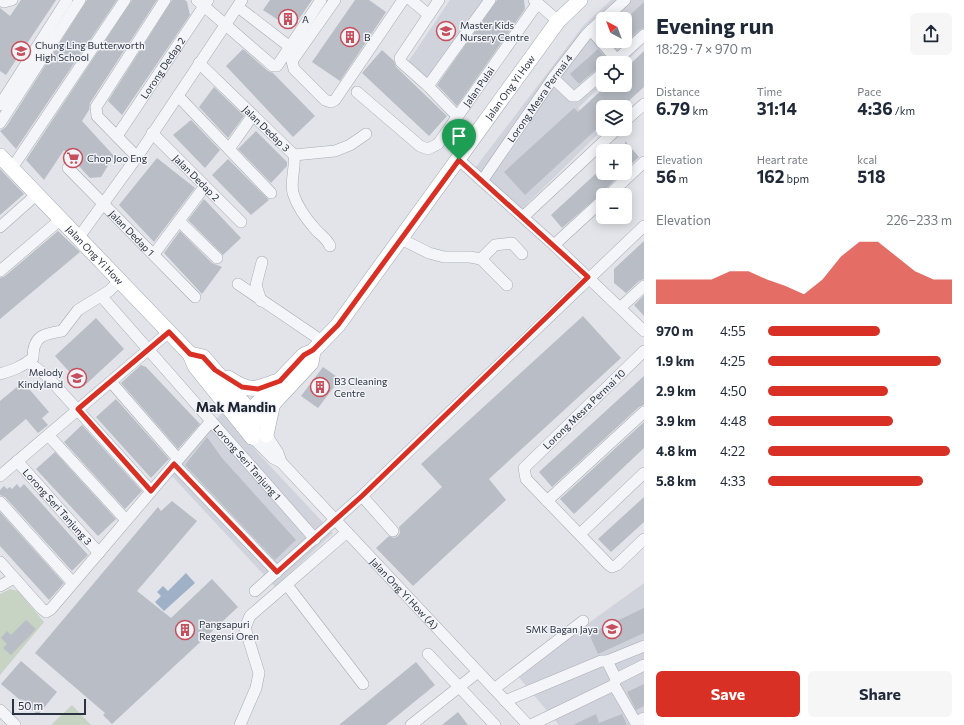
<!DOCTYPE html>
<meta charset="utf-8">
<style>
body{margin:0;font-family:Commissioner,sans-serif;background:#f6f6f7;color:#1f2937;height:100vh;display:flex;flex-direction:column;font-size:15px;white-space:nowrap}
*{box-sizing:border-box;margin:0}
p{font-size:13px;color:#747a83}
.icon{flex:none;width:22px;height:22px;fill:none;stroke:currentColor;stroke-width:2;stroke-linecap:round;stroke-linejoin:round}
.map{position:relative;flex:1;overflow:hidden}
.sheet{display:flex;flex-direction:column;background:#fff;width:320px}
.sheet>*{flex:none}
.needle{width:26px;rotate:319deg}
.buttons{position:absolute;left:596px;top:12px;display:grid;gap:8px}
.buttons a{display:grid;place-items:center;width:36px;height:36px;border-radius:6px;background:#fff;box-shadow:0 2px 10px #0003;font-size:20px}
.scale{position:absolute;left:12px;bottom:10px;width:74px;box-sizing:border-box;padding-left:4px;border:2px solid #2b3240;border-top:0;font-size:11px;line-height:14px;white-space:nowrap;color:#2b3240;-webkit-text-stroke:3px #f1f3f7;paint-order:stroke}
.pin{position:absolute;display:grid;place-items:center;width:34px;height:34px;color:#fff;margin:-41px -17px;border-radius:50% 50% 50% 0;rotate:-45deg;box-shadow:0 0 4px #0007}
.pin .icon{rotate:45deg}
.round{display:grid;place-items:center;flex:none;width:42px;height:42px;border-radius:6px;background:#f6f6f7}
.head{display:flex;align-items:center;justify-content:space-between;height:68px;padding:0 12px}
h1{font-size:22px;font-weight:700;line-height:30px}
.figures{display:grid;grid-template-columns:repeat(3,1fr);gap:6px;height:68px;padding:4px 12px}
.figures div{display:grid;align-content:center}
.figures b{font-size:17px;font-weight:700}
.figures small{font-size:11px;font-weight:400}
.figures p{font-size:11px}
.chart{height:112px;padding:8px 12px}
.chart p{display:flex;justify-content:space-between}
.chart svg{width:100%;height:72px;margin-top:4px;fill:#d93025;opacity:.7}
.button{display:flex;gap:8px;margin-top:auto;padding:8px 12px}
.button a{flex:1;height:46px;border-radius:6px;background:#d93025;color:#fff;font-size:16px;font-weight:700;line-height:46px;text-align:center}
.button a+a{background:#f6f6f7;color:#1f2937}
ul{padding:0 12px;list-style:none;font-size:13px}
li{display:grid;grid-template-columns:64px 48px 1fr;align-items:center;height:30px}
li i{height:10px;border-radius:5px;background:#d93025}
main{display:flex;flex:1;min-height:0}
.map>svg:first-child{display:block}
</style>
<main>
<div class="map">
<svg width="644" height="725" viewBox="0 0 644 725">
<rect width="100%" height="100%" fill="#e2e4e9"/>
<g fill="#d0d3db" fill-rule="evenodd">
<path d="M450 0H486L429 79 408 62Z"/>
<path d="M611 0H644V44L625 63H603V84L578 108 601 131 517 214 472 172 583 26ZM603 19H625V41H603Z"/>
<path d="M224 410 257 452 333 533 275 587 172 476Z"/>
<path d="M644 583V725H559L517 675Z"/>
</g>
<g fill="#c7d3c3">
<path d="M10 589 18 591 44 622 0 675V594Z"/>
<path d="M72 705 91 725H51Z"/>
</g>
<path fill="#9fb1c7" d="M186 573 195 583 164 611 155 602 161 596 157 592 163 586 168 591Z"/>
<g fill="#b9bdc6">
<path d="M21 0H56L6 75 0 71V8L10 16Z"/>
<path d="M87 0H117L16 149 0 131 6 127Z"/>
<path d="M132 0H157L90 103 89 110 82 121 114 156 101 177 90 178 64 150 44 180 26 160Z"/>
<path d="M172 0H185L187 2 190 15 122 115 108 101Z"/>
<path d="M270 0H312L292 29 263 10Z"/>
<path d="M355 0H369L386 12 340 81 312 62Z"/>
<path d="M497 0H524L525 9 457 106 437 85Z"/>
<path d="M644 2V28L639 30 625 43V20Z"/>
<path d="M243 49 268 71 273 73 315 116 293 137 226 66Z"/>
<path d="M598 49 607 59 606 63H603V66L598 68 579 84 570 74Z"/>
<path d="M382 50 394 61 396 67 447 116 429 136 362 73Z"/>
<path d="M644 51V87L622 107H603V123L525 195 504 172 574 108 578 112 607 85H625V69Z"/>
<path d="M214 87 244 116 228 138 199 107Z"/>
<path d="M191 120 220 150 205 168 173 135Z"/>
<path d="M256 131 287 162V166L271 183 238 149Z"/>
<path d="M625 141 639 157 625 170Z"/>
<path d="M157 158 195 188 154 242 119 205Z"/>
<path d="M228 159 269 200 251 215 212 175Z"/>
<path d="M603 167V173H622L602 193 562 228 551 215Z"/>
<path d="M0 169 24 194 0 215Z"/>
<path d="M204 199 241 238 223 255 188 220Z"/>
<path d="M58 231 80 252 0 319V278L5 276Z"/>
<path d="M180 231 212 263 222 267 202 294 164 253Z"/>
<path d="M644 241V279L639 281 626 293 614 283V269Z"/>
<path d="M644 295V316L634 305Z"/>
<path d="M583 316 621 358 489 479 506 500 413 586 376 548 389 536 394 538 398 536 400 533 399 527 442 487 421 464Z"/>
<path d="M96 318 124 349 83 387 55 356Z"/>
<path d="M141 365 146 367 200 424 178 449 121 383Z"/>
<path d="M323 367 340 379 318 408 301 396Z"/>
<path d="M644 376V405L639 407 552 487 539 472Z"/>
<path d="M23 382 49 412 42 418 48 425 38 433 26 419 0 441V401Z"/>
<path d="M116 399 169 459 151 478 96 417Z"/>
<path d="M644 422V448L574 514 560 499Z"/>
<path d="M82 425 142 491 125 509 64 442Z"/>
<path d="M207 437 222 458 296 540 275 560 185 465Z"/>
<path d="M55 452 116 519 98 536 36 469Z"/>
<path d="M17 484 20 488 24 484 88 555 72 571 5 497 0 495V490L4 486 7 489 10 487 12 489Z"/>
<path d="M644 497V522L611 552 598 539Z"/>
<path d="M172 501 197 521 137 591 171 618 212 579 238 607 112 724 103 715 105 713 35 653 158 507 161 511Z"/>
<path d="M0 512 64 583 49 600 0 546Z"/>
<path d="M644 608V633L598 654 589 634Z"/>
<path d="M26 620 36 629 11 655 3 648 7 644 1 638 7 631 11 635Z"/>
<path d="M21 661 57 692 38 715 1 684Z"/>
<path d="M416 662 435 685 386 725H339Z"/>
<path d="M644 684V706L636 710 627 692Z"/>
<path d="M458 712 468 725H442Z"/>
<path d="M596 714 599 723 622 714 627 725H573Z"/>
</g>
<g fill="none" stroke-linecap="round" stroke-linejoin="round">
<defs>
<g id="minor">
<path d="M2 0 4 2 12 0"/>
<path d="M197 0 273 66H277L321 0"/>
<path d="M335 0 292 61 294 69 325 100 331 102 335 100 403 0"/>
<path d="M411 0 429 15"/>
<path d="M439 0 400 58 401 62 428 86 457 116"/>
<path d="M534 0 558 21"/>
<path d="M238 7 290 47"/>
<path d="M604 19 625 0"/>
<path d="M591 30 617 60"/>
<path id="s1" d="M199 63 294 155C296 167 290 180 293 193 297 206 307 220 316 230 322 236 327 239 330 246"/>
<path d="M613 63 644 35"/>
<path d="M553 78 572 96H576L603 73"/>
<path d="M428 86 490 0"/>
<path id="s2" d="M357 92 420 146 428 149 438 144 537 4"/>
<path d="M178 96 271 193"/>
<path d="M0 105 67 0"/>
<path d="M625 121 644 104"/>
<path d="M0 123 80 0"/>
<path id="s3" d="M152 133 241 222"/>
<path id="s4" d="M117 136 208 0"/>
<path d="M229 149 253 115"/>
<path d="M294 155 335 151 350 145 366 134"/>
<path d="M137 157 97 116 96 107 165 0"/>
<path d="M459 160 554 245 644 331"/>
<path d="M12 168 125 0"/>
<path id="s5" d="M68 168 195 297"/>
<path id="s6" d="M482 181 553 78 586 35 603 19"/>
<path d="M609 195 644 162"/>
<path d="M523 217 617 129"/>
<path d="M179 221 217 258"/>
<path d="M0 227 36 195"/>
<path d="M79 237 137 157 242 0"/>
<path d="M401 239 429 253 444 257H470L481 259 495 245 512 243 522 254"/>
<path d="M554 245 603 200"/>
<path d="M154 254 205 186"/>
<path d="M481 259 507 285"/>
<path d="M0 271 61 219"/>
<path d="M238 284 322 341"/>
<path id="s7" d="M102 297 315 539"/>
<path d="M261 301 256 285 262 262"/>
<path d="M621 307 644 286"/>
<path d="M644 351 524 468 526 479 609 565 612 567 617 565 644 539"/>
<path d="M28 362 46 375 151 491"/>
<path d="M0 374C13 370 22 367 33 358 33 336 43 334 62 331L78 310 109 291 120 280"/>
<path d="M111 382 178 459"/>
<path d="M262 428 278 453 281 462"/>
<path d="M48 435 126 520"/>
<path id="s8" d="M252 437 273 458 281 462 528 725"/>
<path id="s9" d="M17 461 99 553"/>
<path d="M174 464 277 572"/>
<path d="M0 476 169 332"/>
<path d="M362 496 393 531"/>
<path d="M547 501 644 412"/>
<path d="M0 502 73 583"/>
<path d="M580 534 644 473"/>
<path d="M0 562 41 608 46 612 51 609 211 421"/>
<path d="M287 585 363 684"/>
<path d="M0 586 14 578"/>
<path d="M255 591 362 496 644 226"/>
<path d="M428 654 495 725"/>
<path d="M616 679 644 665"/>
<path d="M614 685 636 723 644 718"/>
<path d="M494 689 583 621"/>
<path d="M505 701 601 661H607"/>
<path d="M0 710 15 725"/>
<path d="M240 725 256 688 259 673 245 628 250 616 347 532"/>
<path d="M411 725 478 672"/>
<path d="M531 725 614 685 616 679 607 661 644 646"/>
</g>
<g id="major">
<path id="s10" d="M0 156 190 354 195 366 252 437"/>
<path d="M190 354 203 357 256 418"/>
<path d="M228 378C248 391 253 391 275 382"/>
<path d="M258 420 311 363 313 351"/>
<path d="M266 435 272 407"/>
<path id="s11" d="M252 437 250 411 304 355 313 351 338 325 558 21 580 0"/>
</g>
</defs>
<use href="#minor" stroke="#a7abb3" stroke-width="12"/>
<use href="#major" stroke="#a2a8b4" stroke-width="16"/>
<use href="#minor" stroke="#f4f5f8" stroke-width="11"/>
<use href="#major" stroke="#fff" stroke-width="15"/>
</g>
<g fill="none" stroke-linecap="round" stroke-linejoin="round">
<defs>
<path id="route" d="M459 160 588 277 362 496 277 572 174 464 151 491 78 409 169 332 190 354 203 357 215 370 242 387 258 389 280 381 304 355 313 350 338 325Z"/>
</defs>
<use href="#route" stroke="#fff" stroke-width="8"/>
<use href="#route" stroke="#d93025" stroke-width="5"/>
</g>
<defs>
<symbol id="building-ring" viewBox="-11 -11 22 22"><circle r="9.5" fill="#f1f3f7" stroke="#c74f5c" stroke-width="1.5"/><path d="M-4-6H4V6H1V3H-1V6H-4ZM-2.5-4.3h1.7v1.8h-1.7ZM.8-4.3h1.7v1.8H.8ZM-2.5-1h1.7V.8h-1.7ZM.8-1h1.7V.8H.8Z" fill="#c74f5c"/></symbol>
<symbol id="school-ring" viewBox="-11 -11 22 22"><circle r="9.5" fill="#f1f3f7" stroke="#c74f5c" stroke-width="1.5"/><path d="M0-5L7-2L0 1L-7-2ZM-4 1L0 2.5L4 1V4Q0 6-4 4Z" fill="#c74f5c"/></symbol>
<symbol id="supermarket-ring" viewBox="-11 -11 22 22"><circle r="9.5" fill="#f1f3f7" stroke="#c74f5c" stroke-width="1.5"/><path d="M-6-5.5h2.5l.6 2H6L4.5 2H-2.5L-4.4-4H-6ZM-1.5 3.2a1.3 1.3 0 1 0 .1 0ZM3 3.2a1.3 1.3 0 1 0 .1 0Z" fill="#c74f5c"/></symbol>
</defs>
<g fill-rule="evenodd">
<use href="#building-ring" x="277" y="8" width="22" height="22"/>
<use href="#school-ring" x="435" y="20" width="22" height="22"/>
<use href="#building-ring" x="339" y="26" width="22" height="22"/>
<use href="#school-ring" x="10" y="40" width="22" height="22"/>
<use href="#supermarket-ring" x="62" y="147" width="22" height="22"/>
<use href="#school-ring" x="66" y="367" width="22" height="22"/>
<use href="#building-ring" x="309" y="376" width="22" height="22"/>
<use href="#school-ring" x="601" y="618" width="22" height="22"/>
<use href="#building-ring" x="174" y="619" width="22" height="22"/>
</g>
<g text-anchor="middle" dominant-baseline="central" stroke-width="3" stroke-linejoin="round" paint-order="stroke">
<g font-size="10" fill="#2b3240" stroke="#f1f3f7" text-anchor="start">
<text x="302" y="19">A</text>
<text x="460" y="25">Master Kids<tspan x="460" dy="12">Nursery Centre</tspan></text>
<text x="364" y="37">B</text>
<text x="35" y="45">Chung Ling Butterworth<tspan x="35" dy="12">High School</tspan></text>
<text x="87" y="158">Chop Joo Eng</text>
<text x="63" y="372" text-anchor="end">Melody<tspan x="63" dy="12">Kindyland</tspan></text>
<text x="334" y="381">B3 Cleaning<tspan x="334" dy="12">Centre</tspan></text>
<text x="199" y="624">Pangsapuri<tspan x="199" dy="12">Regensi Oren</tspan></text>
<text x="598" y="629" text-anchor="end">SMK Bagan Jaya</text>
</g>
<g font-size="10" fill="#2b3240" stroke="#f1f3f7">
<text stroke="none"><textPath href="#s4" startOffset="82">Lorong Dedap 2</textPath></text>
<text stroke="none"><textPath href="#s2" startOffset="173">Jalan Pulai</textPath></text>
<text stroke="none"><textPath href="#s11" startOffset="443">Jalan Ong Yi How</textPath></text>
<text stroke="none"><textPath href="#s6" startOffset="101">Lorong Mesra Permai 4</textPath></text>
<text stroke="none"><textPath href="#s1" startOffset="94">Jalan Dedap 3</textPath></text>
<text stroke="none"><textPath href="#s3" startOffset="63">Jalan Dedap 2</textPath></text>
<text stroke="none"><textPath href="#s5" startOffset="91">Jalan Dedap 1</textPath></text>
<text stroke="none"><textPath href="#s10" startOffset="137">Jalan Ong Yi How</textPath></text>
<text transform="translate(584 409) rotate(-44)">Lorong Mesra Permai 10</text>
<text stroke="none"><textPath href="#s7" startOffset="220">Lorong Seri Tanjung 1</textPath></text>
<text stroke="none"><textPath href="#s9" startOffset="61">Lorong Seri Tanjung 3</textPath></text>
<text stroke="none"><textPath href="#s8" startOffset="219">Jalan Ong Yi How (A)</textPath></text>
</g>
<g font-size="14" font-weight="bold" fill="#1d2331" stroke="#f1f3f7">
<text x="236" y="406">Mak Mandin</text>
</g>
</g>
</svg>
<div class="buttons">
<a><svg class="needle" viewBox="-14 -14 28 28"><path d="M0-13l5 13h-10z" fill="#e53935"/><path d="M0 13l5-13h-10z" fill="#747a83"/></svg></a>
<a><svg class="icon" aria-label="locate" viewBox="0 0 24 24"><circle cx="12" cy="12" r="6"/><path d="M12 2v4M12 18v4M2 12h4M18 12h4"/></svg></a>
<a><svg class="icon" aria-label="layers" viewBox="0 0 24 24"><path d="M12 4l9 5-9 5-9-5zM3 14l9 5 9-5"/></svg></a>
<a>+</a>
<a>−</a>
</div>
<div class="scale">50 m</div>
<div class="pin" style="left:459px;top:160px;background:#1e9e55"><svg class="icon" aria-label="arrive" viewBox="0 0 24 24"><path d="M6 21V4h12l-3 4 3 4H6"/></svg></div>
</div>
<section class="sheet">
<div class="head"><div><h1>Evening run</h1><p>18:29 · 7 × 970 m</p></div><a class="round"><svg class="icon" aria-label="share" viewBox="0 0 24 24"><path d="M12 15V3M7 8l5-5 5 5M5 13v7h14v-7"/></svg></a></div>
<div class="figures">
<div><p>Distance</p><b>6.79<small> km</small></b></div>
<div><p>Time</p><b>31:14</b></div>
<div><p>Pace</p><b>4:36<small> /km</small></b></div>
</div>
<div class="figures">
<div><p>Elevation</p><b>56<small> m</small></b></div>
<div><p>Heart rate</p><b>162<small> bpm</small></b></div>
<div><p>kcal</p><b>518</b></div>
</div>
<div class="chart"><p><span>Elevation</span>226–233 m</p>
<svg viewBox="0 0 160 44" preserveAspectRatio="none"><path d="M0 44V29L10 29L20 29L30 29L40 24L50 24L60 29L70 33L80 38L90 29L100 15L110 6L120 6L130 15L140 24L150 29L160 29V44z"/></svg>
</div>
<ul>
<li><b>970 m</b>4:55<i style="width:61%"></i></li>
<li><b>1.9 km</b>4:25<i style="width:94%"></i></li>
<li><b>2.9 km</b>4:50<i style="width:65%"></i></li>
<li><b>3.9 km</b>4:48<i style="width:68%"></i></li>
<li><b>4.8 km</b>4:22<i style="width:99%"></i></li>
<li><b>5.8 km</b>4:33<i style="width:84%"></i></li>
</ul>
<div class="button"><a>Save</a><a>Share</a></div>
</section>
</main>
